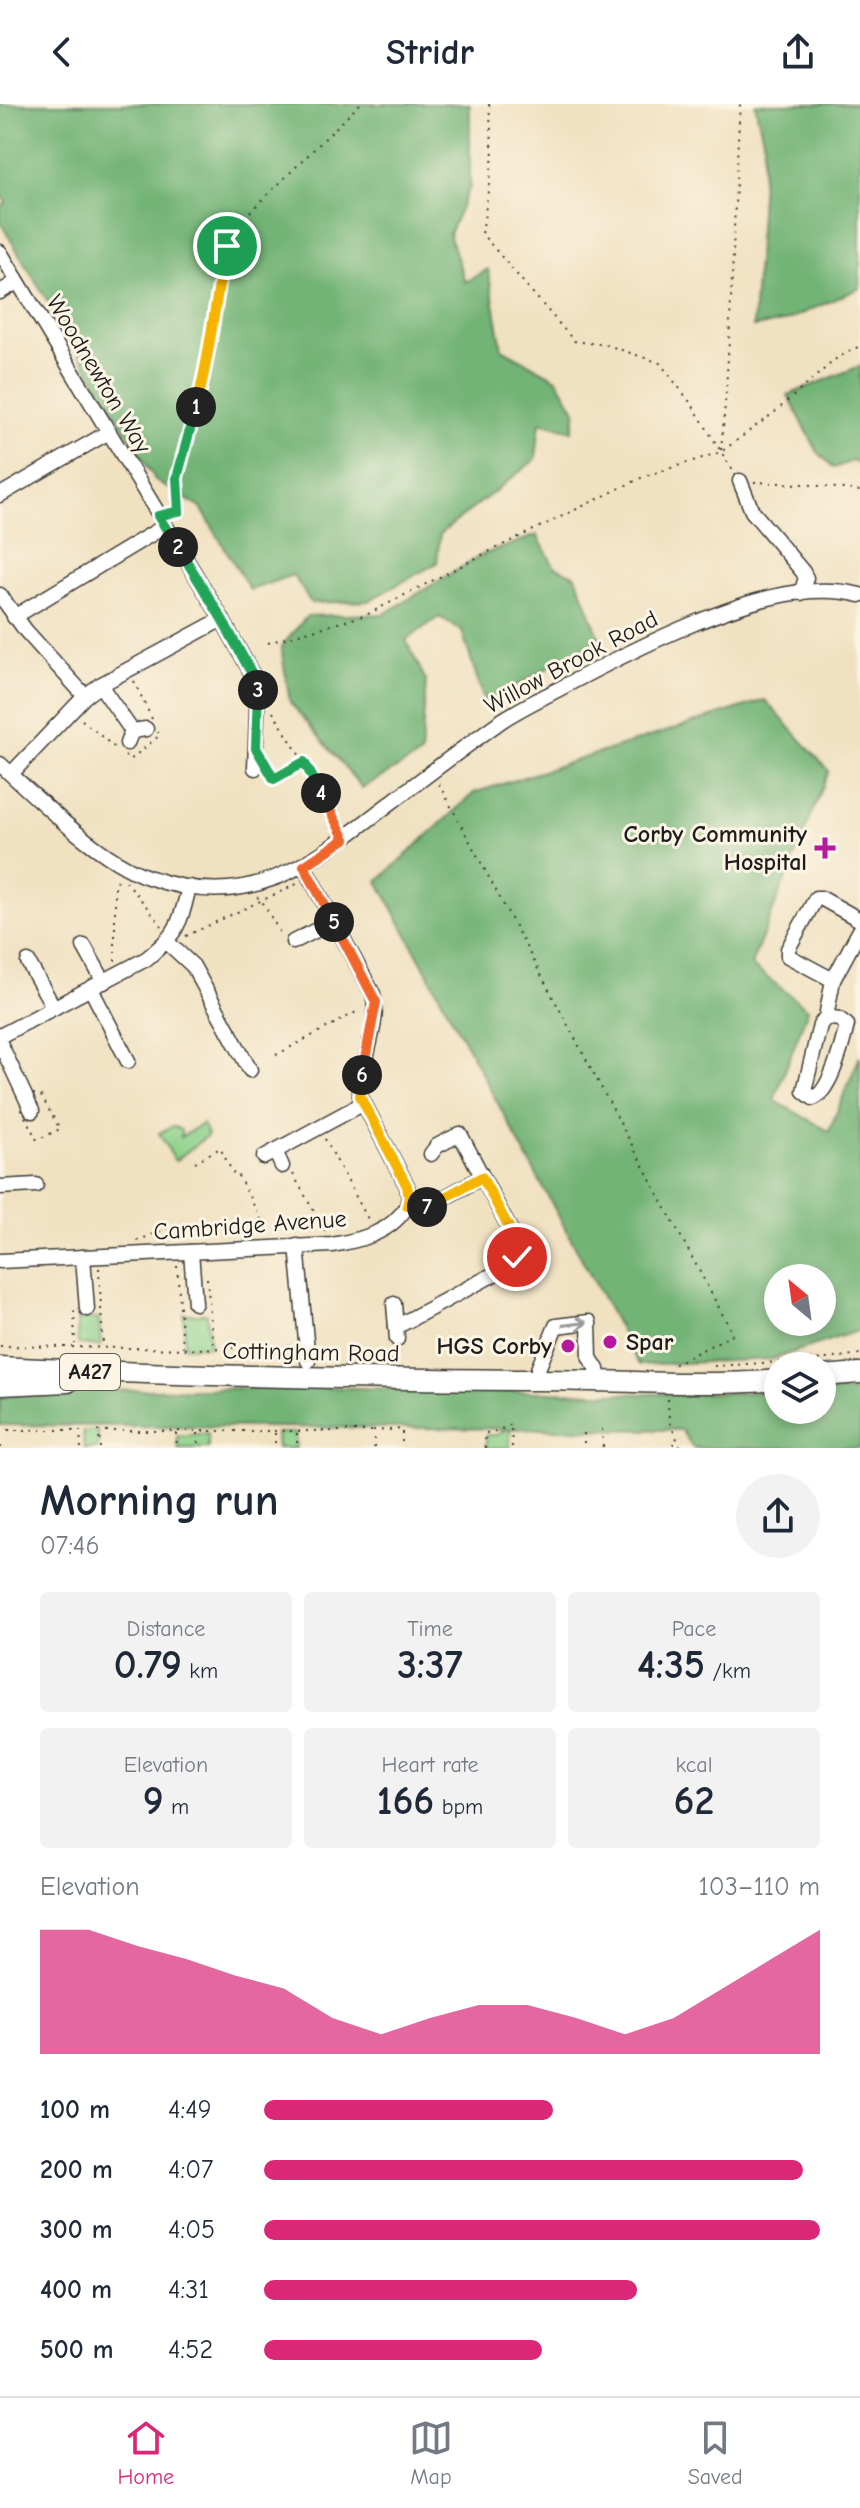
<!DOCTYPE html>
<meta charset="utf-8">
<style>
body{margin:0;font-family:"Comic Neue",sans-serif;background:#f2f2f3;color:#1f2937;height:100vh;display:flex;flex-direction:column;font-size:30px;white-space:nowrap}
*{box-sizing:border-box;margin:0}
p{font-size:26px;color:#747a83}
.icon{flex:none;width:44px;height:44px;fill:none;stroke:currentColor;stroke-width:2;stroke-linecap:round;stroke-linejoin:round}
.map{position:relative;height:1344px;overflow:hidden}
.panel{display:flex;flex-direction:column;background:#fff;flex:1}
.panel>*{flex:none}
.needle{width:52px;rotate:331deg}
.controls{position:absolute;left:764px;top:1160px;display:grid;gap:16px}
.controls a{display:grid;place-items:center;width:72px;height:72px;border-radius:50%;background:#fff;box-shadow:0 4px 12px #0003;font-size:40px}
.pin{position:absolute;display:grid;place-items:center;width:68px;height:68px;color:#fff;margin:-34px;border:4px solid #fff;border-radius:50%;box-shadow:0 2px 8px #0007}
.km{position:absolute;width:40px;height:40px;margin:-20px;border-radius:50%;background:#222;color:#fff;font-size:22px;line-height:40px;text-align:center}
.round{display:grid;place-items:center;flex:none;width:84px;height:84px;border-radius:42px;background:#f2f2f3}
.overview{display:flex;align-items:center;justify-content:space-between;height:136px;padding:0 40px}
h1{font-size:44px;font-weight:600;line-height:60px}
.figures{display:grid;grid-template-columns:repeat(3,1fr);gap:12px;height:136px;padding:8px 40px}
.figures div{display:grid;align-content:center;border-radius:8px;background:#f2f2f3;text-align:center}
.figures b{font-size:40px;font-weight:600}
.figures small{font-size:22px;font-weight:400}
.figures p{font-size:22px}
.chart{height:224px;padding:16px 40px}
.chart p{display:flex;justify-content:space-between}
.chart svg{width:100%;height:144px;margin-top:8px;fill:#db2777;opacity:.7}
ul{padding:0 40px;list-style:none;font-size:26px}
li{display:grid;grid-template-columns:128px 96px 1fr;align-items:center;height:60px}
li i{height:20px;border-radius:10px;background:#db2777}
header{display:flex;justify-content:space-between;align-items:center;height:104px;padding:0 40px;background:#fff;font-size:36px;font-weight:600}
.tabs{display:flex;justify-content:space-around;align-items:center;height:112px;border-top:2px solid #e0e1e3;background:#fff;font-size:22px;color:#747a83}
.tabs a{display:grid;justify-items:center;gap:4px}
.tabs .current{color:#db2777}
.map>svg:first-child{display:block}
</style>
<header><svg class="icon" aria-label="back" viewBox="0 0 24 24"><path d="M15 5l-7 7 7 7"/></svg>Stridr<svg class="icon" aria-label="share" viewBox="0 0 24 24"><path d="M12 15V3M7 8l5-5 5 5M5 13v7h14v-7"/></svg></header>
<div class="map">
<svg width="860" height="1344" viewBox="0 0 860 1344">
<rect width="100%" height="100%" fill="#fcf5e5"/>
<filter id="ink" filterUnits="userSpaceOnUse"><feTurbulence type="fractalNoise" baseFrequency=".0125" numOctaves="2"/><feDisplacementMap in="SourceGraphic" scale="16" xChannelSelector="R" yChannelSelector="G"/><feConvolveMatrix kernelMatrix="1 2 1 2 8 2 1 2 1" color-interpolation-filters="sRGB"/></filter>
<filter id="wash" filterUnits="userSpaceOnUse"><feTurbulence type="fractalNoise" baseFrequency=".006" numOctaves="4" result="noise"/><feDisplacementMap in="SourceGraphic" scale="32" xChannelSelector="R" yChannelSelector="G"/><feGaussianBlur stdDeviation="1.8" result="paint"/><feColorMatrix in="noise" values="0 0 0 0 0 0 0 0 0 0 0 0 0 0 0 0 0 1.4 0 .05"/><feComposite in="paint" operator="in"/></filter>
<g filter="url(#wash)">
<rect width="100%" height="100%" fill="#f0e1c1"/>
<g fill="#8dd18a" stroke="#547653" stroke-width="2">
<path d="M202 1020 208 1031 175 1057 159 1029 173 1022 181 1026V1033Z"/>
<path d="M184 1210H207L210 1242 185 1243Z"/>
<path d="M99 1214 101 1242 78 1240 77 1216Z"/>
<path d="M510 1322V1344H486V1331H497Z"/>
<path d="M83 1327H98V1344H84Z"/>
<path d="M208 1329V1344H178L177 1332Z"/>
<path d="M276 1329H295L296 1344H277Z"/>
</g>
<g fill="#72b376" stroke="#476849" stroke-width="2" fill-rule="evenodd">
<path d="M0 0H470V83L449 130 465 178 488 165 502 245 557 275 576 308 572 327 540 318 536 355 440 430 437 459 368 497 311 499 293 471 250 486 201 404 156 377 0 118V104L6 99 0 88Z"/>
<path d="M755 0H860V184L783 218 753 223 764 40Z"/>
<path d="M860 262V361L852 357 834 364 817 347 788 291Z"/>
<path d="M537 431 554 462 576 472 600 535 485 599 462 527 439 513 406 536 426 577 421 651 362 684 290 598 281 543 307 512 384 510 482 451Z"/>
<path d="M765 596 829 667 751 861 808 905 774 996 829 1027 860 952V1226L773 1255 639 1261 378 777 474 689ZM778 1174H822V1218H778Z"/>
<path d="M310 1283 646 1290 778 1288V1306H822V1288H860V1344H693L681 1326 0 1321V1293L36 1288Z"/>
</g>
</g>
<g filter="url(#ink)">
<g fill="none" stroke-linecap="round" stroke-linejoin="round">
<defs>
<g id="minor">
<path d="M0 148 222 515 258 581 255 664"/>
<path d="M0 188 17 178"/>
<path d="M740 377 752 407 803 468 806 474 801 489"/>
<path d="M0 391 109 328"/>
<path d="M0 491 26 527 85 592"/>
<path d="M14 513 165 422"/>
<path d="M100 581 132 627"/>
<path d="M127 639 132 627 146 625"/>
<path d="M0 660C39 696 99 756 148 773 251 810 312 759 389 700 426 672 463 644 501 617 519 605 540 595 559 585 602 562 645 540 690 521 741 500 804 477 860 491"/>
<path d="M11 670 85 592 100 581 222 515"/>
<path d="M304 762 373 890C381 919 360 960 360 992L407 1082 409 1093 407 1102"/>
<path d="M860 816 821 794H816L788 845V852L833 876 860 826"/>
<path d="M167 838 193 862 250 966"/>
<path d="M293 838 334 817"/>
<path d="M84 842 104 878"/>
<path d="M28 858 54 904"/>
<path d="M91 885 128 957"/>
<path d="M826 913 839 915 847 921C843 938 830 989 813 994L804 987 820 921 826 913 833 876"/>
<path d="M0 932 146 855C177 830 180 821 189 783"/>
<path d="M0 939 32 1007"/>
<path d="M275 1047 282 1062"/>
<path d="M264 1053 364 999"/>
<path d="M0 1083 36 1081"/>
<path d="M297 1142 308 1257"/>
<path d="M191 1148 195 1199"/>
<path d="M83 1153 87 1205"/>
<path d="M0 1157 332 1141C361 1136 391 1129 407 1102L424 1105 482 1073"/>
<path d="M394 1200 397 1235"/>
<path d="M396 1223 509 1162 518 1149 516 1137 460 1030 437 1042 431 1050"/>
<path d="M537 1276 538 1265 556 1222 589 1218 590 1254 597 1265 599 1278"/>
</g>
<g id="highway">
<path d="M0 1263C178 1272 356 1275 535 1276 616 1276 697 1283 778 1276"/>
<path d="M822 1272 860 1269"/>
<path d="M0 1281 68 1278"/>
</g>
</defs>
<use href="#minor" stroke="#3c3a35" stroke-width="17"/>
<use href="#highway" stroke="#3c3a35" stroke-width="23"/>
<g stroke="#3c3a35" stroke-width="2" stroke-dasharray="2 6" stroke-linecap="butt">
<path d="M489 0 493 52 482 130 574 237 607 241 660 259 693 302 733 367"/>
<path d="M721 346C732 231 733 116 740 0"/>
<path d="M754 378 803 380 860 387"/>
<path d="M171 409 179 407 177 374 203 277 217 182 227 142 251 107 360 0"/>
<path d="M268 539 366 511 482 451 643 373 721 348 775 308 837 254 860 242"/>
<path d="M134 577 152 615"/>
<path d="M273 608 303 657"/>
<path d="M82 616 114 643"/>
<path d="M125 652 130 656 160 631 158 628"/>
<path d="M268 664 274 675 304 658 340 723"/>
<path d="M439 680 733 1230 671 1262"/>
<path d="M126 777 162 822"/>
<path d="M257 793 262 797 281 831"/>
<path d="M186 832 299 779"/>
<path d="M115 857V778L121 774"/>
<path d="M276 951 360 906"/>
<path d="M33 990 41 992 60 1025 37 1036 20 1003 22 995Z"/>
<path d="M325 1035 369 1117"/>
<path d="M195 1058 220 1044 233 1069 236 1068 270 1132"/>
<path d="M293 1070 325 1127"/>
<path d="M137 1137 172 1122 179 1137"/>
<path d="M177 1162 183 1243"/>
<path d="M99 1164 103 1242"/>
<path d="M207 1174 213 1243"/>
<path d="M74 1207 75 1240"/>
<path d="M0 1242 195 1245 295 1242"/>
<path d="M270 1243 289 1256"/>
<path d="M390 1247 391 1261"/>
<path d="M714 1262 826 1255 860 1250"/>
<path d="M668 1295 669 1317 681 1344"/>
<path d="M602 1325 603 1344"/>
<path d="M0 1326H80L81 1344"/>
<path d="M0 1326 1 1344"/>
<path d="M176 1329 177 1344"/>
<path d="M198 1329 199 1344"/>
<path d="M275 1329V1344"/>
<path d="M297 1329V1344"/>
<path d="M584 1329V1344"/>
<path d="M674 1339V1344"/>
<path d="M100 1344 99 1327H374"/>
<path d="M374 1344V1327L402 1325V1344"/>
<path d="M485 1344V1329L496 1328 511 1320 512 1344"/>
</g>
<use href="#minor" stroke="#fff" stroke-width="14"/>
<use href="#highway" stroke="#fff" stroke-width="20"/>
</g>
<defs><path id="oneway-shaft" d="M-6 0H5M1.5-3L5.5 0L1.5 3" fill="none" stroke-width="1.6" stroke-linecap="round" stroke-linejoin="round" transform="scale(2)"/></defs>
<use stroke="#999" href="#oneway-shaft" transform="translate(575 1220) rotate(-7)"/>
</g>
<g fill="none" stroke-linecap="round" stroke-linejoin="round" filter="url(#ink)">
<defs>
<path id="split-1" d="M196 303C211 251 214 195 227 142"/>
<path id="split-2" d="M178 443 158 412 179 407 177 374 196 303"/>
<path id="split-3" d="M178 443 222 515 258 581V586"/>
<path id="split-4" d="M258 586 256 644 274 675 304 658 321 689"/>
<path id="split-5" d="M321 689 345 735 304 762 334 818"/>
<path id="split-6" d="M334 818 376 898 362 971"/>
<path id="split-7" d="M362 971 360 992 407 1082 409 1093 407 1102 427 1103"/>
<path id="split-8" d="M427 1103 482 1073 516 1137 517 1153"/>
</defs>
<use href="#split-1" stroke="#fff" stroke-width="16"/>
<use href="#split-2" stroke="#fff" stroke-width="16"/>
<use href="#split-3" stroke="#fff" stroke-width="16"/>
<use href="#split-4" stroke="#fff" stroke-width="16"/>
<use href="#split-5" stroke="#fff" stroke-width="16"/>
<use href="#split-6" stroke="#fff" stroke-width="16"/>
<use href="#split-7" stroke="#fff" stroke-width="16"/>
<use href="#split-8" stroke="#fff" stroke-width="16"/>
<use href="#split-1" stroke="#f5b400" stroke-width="10"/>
<use href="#split-2" stroke="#22a559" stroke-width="10"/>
<use href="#split-3" stroke="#22a559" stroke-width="10"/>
<use href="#split-4" stroke="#22a559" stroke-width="10"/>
<use href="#split-5" stroke="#f0652b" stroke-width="10"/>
<use href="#split-6" stroke="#f0652b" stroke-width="10"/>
<use href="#split-7" stroke="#f5b400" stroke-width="10"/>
<use href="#split-8" stroke="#f5b400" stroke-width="10"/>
</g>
<g fill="#b5179e" stroke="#fcf5e5" stroke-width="3">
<path d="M821 732h8v8h8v8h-8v8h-8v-8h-8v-8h8z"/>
<circle cx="610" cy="1238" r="8"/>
<circle cx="568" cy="1242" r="8"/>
</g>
<g text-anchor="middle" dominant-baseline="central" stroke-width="6" stroke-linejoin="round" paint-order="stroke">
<rect fill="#fcf5e5" stroke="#5f5d58" stroke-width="2" x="60" y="1250" width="60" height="36" rx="6"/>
<g font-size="22" font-weight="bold" fill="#1c1c1c">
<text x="90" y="1268">A427</text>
</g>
<g font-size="24" fill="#1c1c1c" stroke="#fcf5e5">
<text transform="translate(99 270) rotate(59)">Woodnewton Way</text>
<text transform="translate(571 558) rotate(-28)">Willow Brook Road</text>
<text transform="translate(250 1121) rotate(-4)">Cambridge Avenue</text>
<text transform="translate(311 1248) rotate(1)">Cottingham Road</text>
</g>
<g font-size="24" font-weight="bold" fill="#1c1c1c" stroke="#fcf5e5" text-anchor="end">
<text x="807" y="730">Corby Community<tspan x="807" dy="28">Hospital</tspan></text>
<text x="626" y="1238" text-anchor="start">Spar</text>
<text x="552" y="1242">HGS Corby</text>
</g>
</g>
</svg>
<div class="controls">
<a><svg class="needle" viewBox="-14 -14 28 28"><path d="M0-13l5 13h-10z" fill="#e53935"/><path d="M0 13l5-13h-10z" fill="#747a83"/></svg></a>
<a><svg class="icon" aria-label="layers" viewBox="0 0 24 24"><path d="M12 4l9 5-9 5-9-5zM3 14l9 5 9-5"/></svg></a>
</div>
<div class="pin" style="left:227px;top:142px;background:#1e9e55"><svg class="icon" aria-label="arrive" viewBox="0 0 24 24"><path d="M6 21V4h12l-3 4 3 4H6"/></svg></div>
<div class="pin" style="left:517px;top:1153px;background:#d93025"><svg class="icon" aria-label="check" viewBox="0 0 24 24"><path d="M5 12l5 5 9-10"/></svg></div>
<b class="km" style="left:196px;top:303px">1</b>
<b class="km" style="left:178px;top:443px">2</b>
<b class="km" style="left:258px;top:586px">3</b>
<b class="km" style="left:321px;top:689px">4</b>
<b class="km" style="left:334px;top:818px">5</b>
<b class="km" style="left:362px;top:971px">6</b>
<b class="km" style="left:427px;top:1103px">7</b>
</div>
<section class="panel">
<div class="overview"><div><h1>Morning run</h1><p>07:46</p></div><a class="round"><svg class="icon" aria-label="share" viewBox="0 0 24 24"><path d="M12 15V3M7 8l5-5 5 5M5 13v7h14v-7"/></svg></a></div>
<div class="figures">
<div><p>Distance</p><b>0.79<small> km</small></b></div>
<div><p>Time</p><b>3:37</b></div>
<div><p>Pace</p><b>4:35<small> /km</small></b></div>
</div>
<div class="figures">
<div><p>Elevation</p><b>9<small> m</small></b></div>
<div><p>Heart rate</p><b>166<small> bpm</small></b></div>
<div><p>kcal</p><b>62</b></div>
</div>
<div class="chart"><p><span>Elevation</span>103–110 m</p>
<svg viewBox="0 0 160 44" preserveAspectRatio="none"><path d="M0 44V6L10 6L20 11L30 15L40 20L50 24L60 33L70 38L80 33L90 29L100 29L110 33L120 38L130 33L140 24L150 15L160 6V44z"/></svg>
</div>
<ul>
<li><b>100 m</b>4:49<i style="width:52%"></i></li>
<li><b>200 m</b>4:07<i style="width:97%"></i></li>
<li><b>300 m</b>4:05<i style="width:100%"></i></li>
<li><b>400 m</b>4:31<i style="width:67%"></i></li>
<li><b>500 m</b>4:52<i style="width:50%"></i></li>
</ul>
</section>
<nav class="tabs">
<a class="current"><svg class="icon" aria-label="home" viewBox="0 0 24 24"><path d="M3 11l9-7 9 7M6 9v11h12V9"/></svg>Home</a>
<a><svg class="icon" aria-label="map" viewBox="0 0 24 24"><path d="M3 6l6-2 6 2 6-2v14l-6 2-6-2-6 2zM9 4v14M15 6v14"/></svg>Map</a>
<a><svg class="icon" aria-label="saved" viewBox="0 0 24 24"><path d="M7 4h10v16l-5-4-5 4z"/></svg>Saved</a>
</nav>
